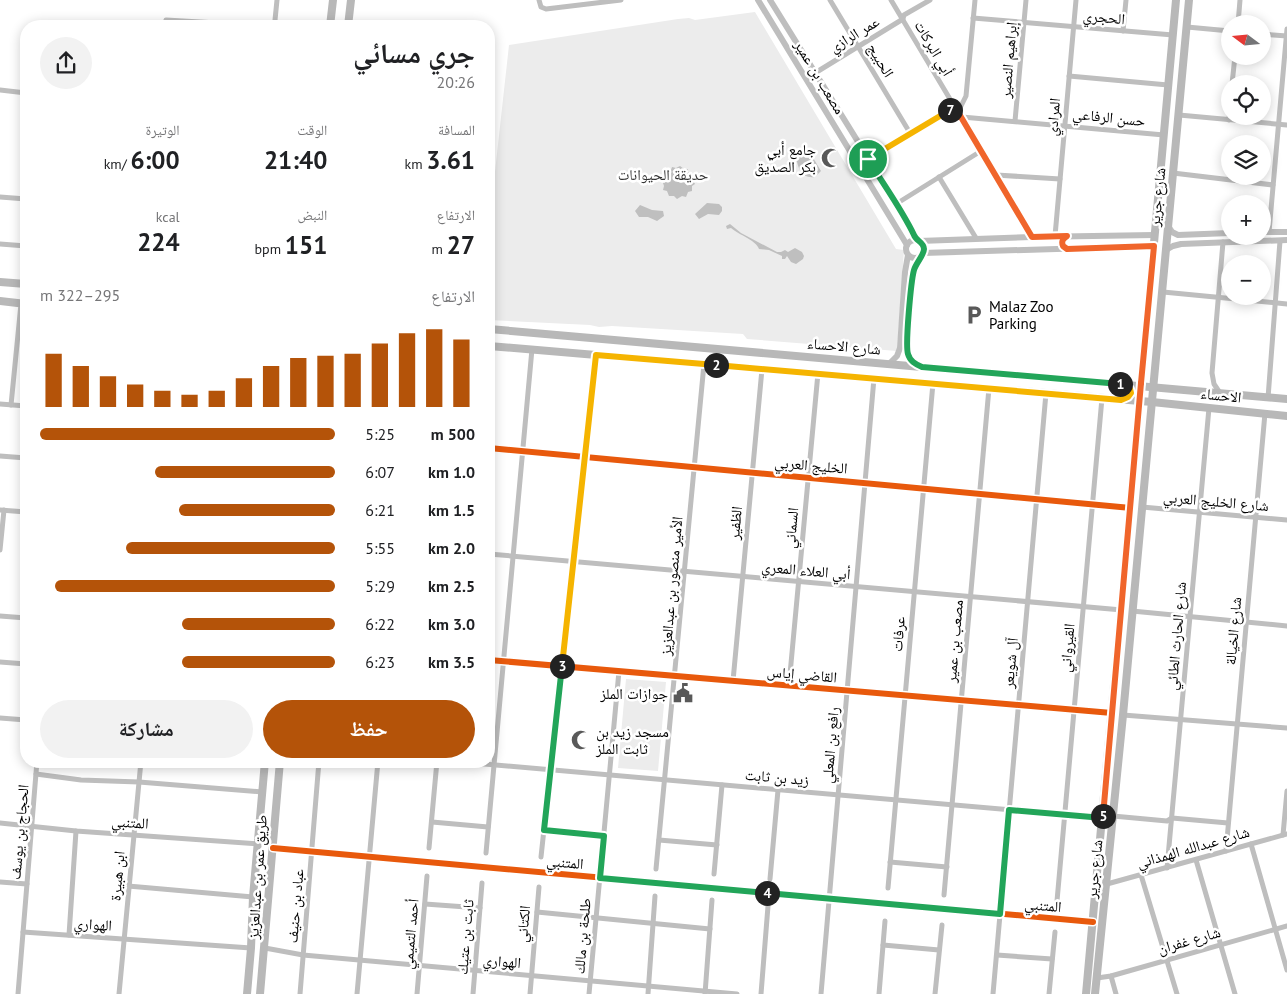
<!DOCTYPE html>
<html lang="ar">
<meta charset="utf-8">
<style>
body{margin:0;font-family:"PT Sans","Noto Naskh Arabic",sans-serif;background:#f2f2f2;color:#202124;direction:rtl;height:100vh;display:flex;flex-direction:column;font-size:19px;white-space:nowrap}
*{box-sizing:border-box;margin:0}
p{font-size:16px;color:#757577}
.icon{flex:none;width:28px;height:28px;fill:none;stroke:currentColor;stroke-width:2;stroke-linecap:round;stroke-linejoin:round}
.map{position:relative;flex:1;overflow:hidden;direction:ltr}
.side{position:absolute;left:20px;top:20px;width:475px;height:748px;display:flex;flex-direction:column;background:#fff;border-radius:20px;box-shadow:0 2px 12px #0003;direction:rtl}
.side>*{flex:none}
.needle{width:32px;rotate:286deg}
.buttons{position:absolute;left:1221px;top:15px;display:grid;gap:10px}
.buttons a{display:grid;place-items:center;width:50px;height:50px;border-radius:50%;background:#fff;box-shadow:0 2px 12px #0003;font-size:25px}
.pin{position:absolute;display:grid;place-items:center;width:42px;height:42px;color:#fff;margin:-21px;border:2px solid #fff;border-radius:50%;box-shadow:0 1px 5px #0007}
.km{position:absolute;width:25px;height:25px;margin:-12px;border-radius:50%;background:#222;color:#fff;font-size:14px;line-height:25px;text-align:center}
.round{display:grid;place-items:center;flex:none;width:52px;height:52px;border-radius:26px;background:#f2f2f2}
.head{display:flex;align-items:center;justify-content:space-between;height:85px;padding:0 20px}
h1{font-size:28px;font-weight:800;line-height:38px}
.stats{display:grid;grid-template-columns:repeat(3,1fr);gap:8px;height:85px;padding:5px 20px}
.stats div{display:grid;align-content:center}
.stats b{font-size:25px;font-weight:800}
.stats small{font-size:14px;font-weight:400}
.stats p{font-size:14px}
.chart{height:140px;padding:10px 20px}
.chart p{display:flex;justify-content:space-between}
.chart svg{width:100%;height:90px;margin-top:5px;stroke:#b45309;stroke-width:6}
.cta{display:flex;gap:10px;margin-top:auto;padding:10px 20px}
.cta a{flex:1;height:58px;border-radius:30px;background:#b45309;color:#fff;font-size:20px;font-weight:800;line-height:58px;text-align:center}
.cta a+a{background:#f2f2f2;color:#202124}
ul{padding:0 20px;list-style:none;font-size:16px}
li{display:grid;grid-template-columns:80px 60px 1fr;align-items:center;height:38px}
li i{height:12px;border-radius:6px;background:#b45309}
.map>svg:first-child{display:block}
</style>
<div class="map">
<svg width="1287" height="994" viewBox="0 0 1287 994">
<rect width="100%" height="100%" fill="#fff"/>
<g fill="#ececec">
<path d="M755 12 896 249 904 250 897 351 747 339 743 334 612 326 599 327 590 325 489 320V226L509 45 678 19 689 18 695 20Z"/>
<path d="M626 679 666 682 658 771 618 768Z"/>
</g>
<g fill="#bfbfbf">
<path d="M809 151 821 171 815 177C802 179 798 169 796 157Z"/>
<path d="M680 166 684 169H688V172L693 175 692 178 695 184 692 186V191L688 192 686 197 682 196 677 199 674 196H669L667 191 663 190 664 186 662 180 665 178V172L671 170 672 167 676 168Z"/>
<path d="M707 203 719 204 722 207V211L719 215 708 214 699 219 695 214Z"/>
<path d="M640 205 652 210 663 211 664 216 657 221 648 217H639L635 211Z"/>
<path d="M730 224 741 233 777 252H781L785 250 788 252 795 248 802 252 804 256 803 259 796 264 791 262 787 256 785 259H782V256L769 250 759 249C756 240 739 235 731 228L727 229 726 226Z"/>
</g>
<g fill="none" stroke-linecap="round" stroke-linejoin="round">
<g stroke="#bebebe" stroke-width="5">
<path d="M277 0 275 20 278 26"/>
<path d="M539 0 541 7 546 9 621 0"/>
<path d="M830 0 910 133"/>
<path d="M891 0 1032 237"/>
<path d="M973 18 1173 35"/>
<path d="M1238 24 1240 0"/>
<path d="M165 26 166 20 268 26"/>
<path d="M1187 27 1230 31"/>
<path d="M1123 31 1126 0"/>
<path d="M1262 34 1287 36"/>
<path d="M815 73 903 19 904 15 930 0"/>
<path d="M1069 76 1168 85"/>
<path d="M1232 84 1235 56"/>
<path d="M0 90 26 93"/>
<path d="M958 112 966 96 975 0"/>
<path d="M1179 115 1287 125"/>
<path d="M962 117 1164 135"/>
<path d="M1229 120 1230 107"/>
<path d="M1015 121 1026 0"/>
<path d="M867 159 955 107"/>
<path d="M1173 173 1273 185"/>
<path d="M996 175 1060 179"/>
<path d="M939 177 976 238"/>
<path d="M0 197 26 199"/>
<path d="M896 204 981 151"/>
<path d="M1269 232 1287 29"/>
<path d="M1055 236 1076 0"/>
<path d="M0 244 26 246"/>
<path d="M1163 292 1287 304"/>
<path d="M1220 393 1214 384 1212 373 1223 242"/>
<path d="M1268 398 1280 241"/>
<path d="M0 404 26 406"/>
<path d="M11 405 21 304"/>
<path d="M489 448 1131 508"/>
<path d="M0 456 26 458"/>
<path d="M1142 507 1287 520"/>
<path d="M0 510 26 512"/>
<path d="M0 550 4 510"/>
<path d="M489 554 1122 610"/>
<path d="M1132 611 1287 626"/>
<path d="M0 616 26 618"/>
<path d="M489 660 1112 713"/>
<path d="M0 662 26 664"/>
<path d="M733 681 762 369"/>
<path d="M789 685 818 373"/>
<path d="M1123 715 1287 728"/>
<path d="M0 718 26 720"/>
<path d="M450 761 1103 818"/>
<path d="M36 774 81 780 139 782 262 792"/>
<path d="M1113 816 1167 821 1172 818 1228 823"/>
<path d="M432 822 488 827"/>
<path d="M0 823 76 831 258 844"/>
<path d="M544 830 604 836"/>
<path d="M1283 835 1287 791"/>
<path d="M659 840 717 845"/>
<path d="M1251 844 1287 970"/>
<path d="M273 848 1093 922"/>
<path d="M429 848 437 761"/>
<path d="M1226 851 1265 413"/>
<path d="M486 853 532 349"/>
<path d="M541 857 595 355"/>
<path d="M1196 860 1235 994"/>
<path d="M890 862 947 867"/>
<path d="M1167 868 1209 408"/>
<path d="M656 869 704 364"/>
<path d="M714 874 722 785"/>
<path d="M1141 875 1177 994"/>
<path d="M770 879 778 790"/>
<path d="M0 882 27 884"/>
<path d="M1107 884 1287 834"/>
<path d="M128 886 253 897"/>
<path d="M888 888 933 383"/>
<path d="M944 895 989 388"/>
<path d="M1057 901 1102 398"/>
<path d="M425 904 480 908"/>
<path d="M537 912 710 929"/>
<path d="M23 932 251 948"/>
<path d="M69 935 76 831"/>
<path d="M883 945 939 950"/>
<path d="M265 948 303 955 737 994"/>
<path d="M997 955 1052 959"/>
<path d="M1111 976 1116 994"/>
<path d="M1097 978 1111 976 1287 926"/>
<path d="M18 994 37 761"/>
<path d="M119 994 141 761"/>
<path d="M300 994 319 761"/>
<path d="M357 994 378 761"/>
<path d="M417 994 427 876"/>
<path d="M473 994 482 883"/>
<path d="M530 994 539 887"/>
<path d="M589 994 619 671"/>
<path d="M648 994 655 896"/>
<path d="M705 994 712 900"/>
<path d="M761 994 768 906"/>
<path d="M821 994 874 378"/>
<path d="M879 994 885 921"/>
<path d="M935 994 942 925"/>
<path d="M993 994 1046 393"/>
<path d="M1049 994 1055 932"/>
</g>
<g stroke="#bebebe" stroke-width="6">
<path d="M758 0 907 245"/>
<path d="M770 0 901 211 916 240"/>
<path d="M1168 226 1172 232 1178 235 1230 233"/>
<path d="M1262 232H1287"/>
<circle cx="915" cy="249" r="9"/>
<path d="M919 241 1032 237 1154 235"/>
<path d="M1166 250 1173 246 1181 244 1287 240"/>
<path d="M923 253 1154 246"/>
<path d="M919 257 913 274 907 349 911 360 920 366"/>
<path d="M889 364 897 356 900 348 905 272 908 255"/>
</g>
<g stroke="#b8b8b8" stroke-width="8">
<path d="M330 26 333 0"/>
<path d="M348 26 351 0"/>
<path d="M0 282 26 284"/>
<path d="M0 301 26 304"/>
<path d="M489 329 1287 399"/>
<path d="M489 346 1152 402 1287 416"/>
<path d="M247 994 251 948 253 897 265 761"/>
<path d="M260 994 280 761"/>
<path d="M1086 994 1176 0"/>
<path d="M1095 994 1123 715 1189 0"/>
</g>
<defs>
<g id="cycleway">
<path d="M489 448 1131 508"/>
<path d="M489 660 1112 713"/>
<path d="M273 848 1093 922"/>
</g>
</defs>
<use href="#cycleway" stroke="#fff" stroke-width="9"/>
<use href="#cycleway" stroke="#e8590c" stroke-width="6"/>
</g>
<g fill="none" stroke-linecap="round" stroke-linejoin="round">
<defs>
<path id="split-1" d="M868 159C883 184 901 208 914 235 916 241 924 242 924 249 924 255 916 263 914 270 911 281 905 345 908 354 910 361 915 364 922 367L1120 384"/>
<path id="split-2" d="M716 365 1121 400 1128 397 1131 393 1130 389 1120 384"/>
<path id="split-3" d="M562 666 596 355 716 365"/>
<path id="split-4" d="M562 666 544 830 604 836 600 878 767 893"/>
<path id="split-5" d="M767 893 1000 914 1009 810 1103 818V816"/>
<path id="split-6" d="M1103 816 1141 383"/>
<path id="split-7" d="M950 110 955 107 958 112 1032 237 1067 236C1063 239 1061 241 1063 246L1067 249 1154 246 1141 383"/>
<path id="split-8" d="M868 159 950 110"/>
</defs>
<use href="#split-1" stroke="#fff" stroke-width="10"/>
<use href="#split-2" stroke="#fff" stroke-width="10"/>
<use href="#split-3" stroke="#fff" stroke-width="10"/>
<use href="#split-4" stroke="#fff" stroke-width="10"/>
<use href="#split-5" stroke="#fff" stroke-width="10"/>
<use href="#split-6" stroke="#fff" stroke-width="10"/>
<use href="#split-7" stroke="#fff" stroke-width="10"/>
<use href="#split-8" stroke="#fff" stroke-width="10"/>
<use href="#split-1" stroke="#22a559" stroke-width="6"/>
<use href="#split-2" stroke="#f5b400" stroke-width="6"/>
<use href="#split-3" stroke="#f5b400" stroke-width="6"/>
<use href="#split-4" stroke="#22a559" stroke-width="6"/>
<use href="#split-5" stroke="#22a559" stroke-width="6"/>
<use href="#split-6" stroke="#f0652b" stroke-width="6"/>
<use href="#split-7" stroke="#f0652b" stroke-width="6"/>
<use href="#split-8" stroke="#f5b400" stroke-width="6"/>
</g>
<defs>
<symbol id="mosque-bare" viewBox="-9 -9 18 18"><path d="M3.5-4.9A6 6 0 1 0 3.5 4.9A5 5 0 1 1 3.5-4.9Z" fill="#595959" stroke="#fff" stroke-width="2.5" paint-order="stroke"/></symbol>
<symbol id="parking-bare" viewBox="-9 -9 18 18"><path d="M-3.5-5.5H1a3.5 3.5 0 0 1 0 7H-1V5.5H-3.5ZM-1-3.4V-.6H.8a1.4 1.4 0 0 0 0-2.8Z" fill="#595959" stroke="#fff" stroke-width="2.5" paint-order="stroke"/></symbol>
<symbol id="civic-bare" viewBox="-9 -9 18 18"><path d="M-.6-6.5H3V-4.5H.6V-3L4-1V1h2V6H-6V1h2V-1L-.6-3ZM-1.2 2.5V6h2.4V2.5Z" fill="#595959" stroke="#fff" stroke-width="2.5" paint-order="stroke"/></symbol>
</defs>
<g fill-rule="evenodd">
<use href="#mosque-bare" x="817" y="144" width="28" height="28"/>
<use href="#parking-bare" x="960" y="301" width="28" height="28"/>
<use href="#civic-bare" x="669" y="679" width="28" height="28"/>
<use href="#mosque-bare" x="567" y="726" width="28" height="28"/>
</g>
<g text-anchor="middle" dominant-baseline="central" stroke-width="5" stroke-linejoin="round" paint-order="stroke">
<g font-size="15" fill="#000" stroke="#fff">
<text transform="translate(1104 17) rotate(5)">الحجري</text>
<text transform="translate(854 34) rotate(-31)">عمر الرازي</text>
<text transform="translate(934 48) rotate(60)">أبي البركات</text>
<text transform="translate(881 60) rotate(59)">الحبيج</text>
<text transform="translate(1008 60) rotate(-85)">إبراهيم النصير</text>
<text transform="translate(820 77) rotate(59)">مصعب بن عمير</text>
<text transform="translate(1053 117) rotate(-85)">المرادي</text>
<text transform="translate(1109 117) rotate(6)">حسن الرفاعي</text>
<text transform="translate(1157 197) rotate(-84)">شارع جرير</text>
<text transform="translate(844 346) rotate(5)">شارع الاحساء</text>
<text transform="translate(1221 395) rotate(6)">الاحساء</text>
<text transform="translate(811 465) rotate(5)">الخليج العربي</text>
<text transform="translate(1216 501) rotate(5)">شارع الخليج العربي</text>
<text transform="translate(735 523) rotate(-85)">الظفير</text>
<text transform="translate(791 528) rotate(-85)">السماني</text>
<text transform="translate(806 570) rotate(5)">أبي العلاء المعري</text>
<text transform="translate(671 586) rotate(-85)">الأمير منصور بن عبدالعزيز</text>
<text transform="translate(1233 631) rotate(-85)">شارع الخيالة</text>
<text transform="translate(898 634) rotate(-85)">عرفات</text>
<text transform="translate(1176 636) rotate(-85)">شارع الحارث الطائي</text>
<text transform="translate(954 641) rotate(-85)">مصعب بن عمير</text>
<text transform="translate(1067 648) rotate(-85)">القيرواني</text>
<text transform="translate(1010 663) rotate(-85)">آل شويعر</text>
<text transform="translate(802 674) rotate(5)">القاضي إياس</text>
<text transform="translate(830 745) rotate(-85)">رافع بن المعلي</text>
<text transform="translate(777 777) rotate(5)">زيد بن ثابت</text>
<text transform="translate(130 822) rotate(4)">المتنبي</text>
<text transform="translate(19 832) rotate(-85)">الحجاج بن يوسف</text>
<text transform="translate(1193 847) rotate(-16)">شارع عبدالله الهمذاني</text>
<text transform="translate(565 862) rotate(5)">المتنبي</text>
<text transform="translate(1094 869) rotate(-84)">شارع جرير</text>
<text transform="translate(117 876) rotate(-85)">ابن هبيرة</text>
<text transform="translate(257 877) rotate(-86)">طريق عمر بن عبدالعزيز</text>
<text transform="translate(1043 905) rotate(5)">المتنبي</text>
<text transform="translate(295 906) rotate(-85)">عباد بن حنيف</text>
<text transform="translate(93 924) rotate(4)">الهواري</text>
<text transform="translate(523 924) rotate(-85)">الكتاني</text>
<text transform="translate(410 934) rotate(-85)">أحمد التميمي</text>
<text transform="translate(582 936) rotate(-85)">طلحة بن مالك</text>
<text transform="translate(465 937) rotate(-85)">ثابت بن عتيك</text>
<text transform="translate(1189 940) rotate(-16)">شارع غفران</text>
<text transform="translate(502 961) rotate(5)">الهواري</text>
</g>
<g font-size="15" fill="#000" stroke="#fff" text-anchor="end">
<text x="816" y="149">جامع أبي<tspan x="816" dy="17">بكر الصديق</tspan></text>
<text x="989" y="306" text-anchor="start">Malaz Zoo<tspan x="989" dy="17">Parking</tspan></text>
<text x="668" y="693">جوازات الملز</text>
<text x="596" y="731" text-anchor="start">مسجد زيد بن<tspan x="596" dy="17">ثابت الملز</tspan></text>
</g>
<g font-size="15" fill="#333" stroke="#fff">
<text x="663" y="174">حديقة الحيوانات</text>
</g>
</g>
</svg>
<div class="buttons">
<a><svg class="needle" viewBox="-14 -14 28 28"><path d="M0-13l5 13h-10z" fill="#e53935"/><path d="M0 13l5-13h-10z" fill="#757577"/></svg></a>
<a><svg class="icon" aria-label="locate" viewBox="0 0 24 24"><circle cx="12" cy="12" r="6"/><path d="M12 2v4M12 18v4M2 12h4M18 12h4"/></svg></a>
<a><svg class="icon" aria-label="layers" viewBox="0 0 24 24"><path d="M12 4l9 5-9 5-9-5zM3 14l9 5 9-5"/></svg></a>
<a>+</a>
<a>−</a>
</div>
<div class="pin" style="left:868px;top:159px;background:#1e9e55"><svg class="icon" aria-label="arrive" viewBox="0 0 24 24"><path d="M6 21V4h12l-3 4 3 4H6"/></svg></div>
<b class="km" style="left:1120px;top:384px">1</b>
<b class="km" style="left:716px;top:365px">2</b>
<b class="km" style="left:562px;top:666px">3</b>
<b class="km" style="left:767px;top:893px">4</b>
<b class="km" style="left:1103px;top:816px">5</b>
<b class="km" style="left:950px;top:110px">7</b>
<section class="side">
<div class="head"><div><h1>جري مسائي</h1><p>20:26</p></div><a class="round"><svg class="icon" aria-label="share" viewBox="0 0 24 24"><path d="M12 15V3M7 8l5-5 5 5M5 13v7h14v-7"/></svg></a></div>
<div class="stats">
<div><p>المسافة</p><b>3.61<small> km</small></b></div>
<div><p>الوقت</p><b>21:40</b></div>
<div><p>الوتيرة</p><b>6:00<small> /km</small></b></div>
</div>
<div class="stats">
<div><p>الارتفاع</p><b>27<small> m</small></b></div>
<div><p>النبض</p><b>151<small> bpm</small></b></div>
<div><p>kcal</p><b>224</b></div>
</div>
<div class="chart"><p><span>الارتفاع</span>295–322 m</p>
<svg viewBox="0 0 160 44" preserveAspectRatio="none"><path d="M5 44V18M15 44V24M25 44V29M35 44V33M45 44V36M55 44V38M65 44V36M75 44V30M85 44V24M95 44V20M105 44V19M115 44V18M125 44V13M135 44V8M145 44V6M155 44V11"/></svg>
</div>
<ul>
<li><b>500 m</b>5:25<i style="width:100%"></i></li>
<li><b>1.0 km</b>6:07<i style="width:61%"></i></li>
<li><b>1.5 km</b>6:21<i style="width:53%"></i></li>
<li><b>2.0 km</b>5:55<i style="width:71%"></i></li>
<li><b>2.5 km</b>5:29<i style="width:95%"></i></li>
<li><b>3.0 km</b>6:22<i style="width:52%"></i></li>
<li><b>3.5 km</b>6:23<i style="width:52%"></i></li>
</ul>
<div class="cta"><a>حفظ</a><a>مشاركة</a></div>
</section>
</div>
